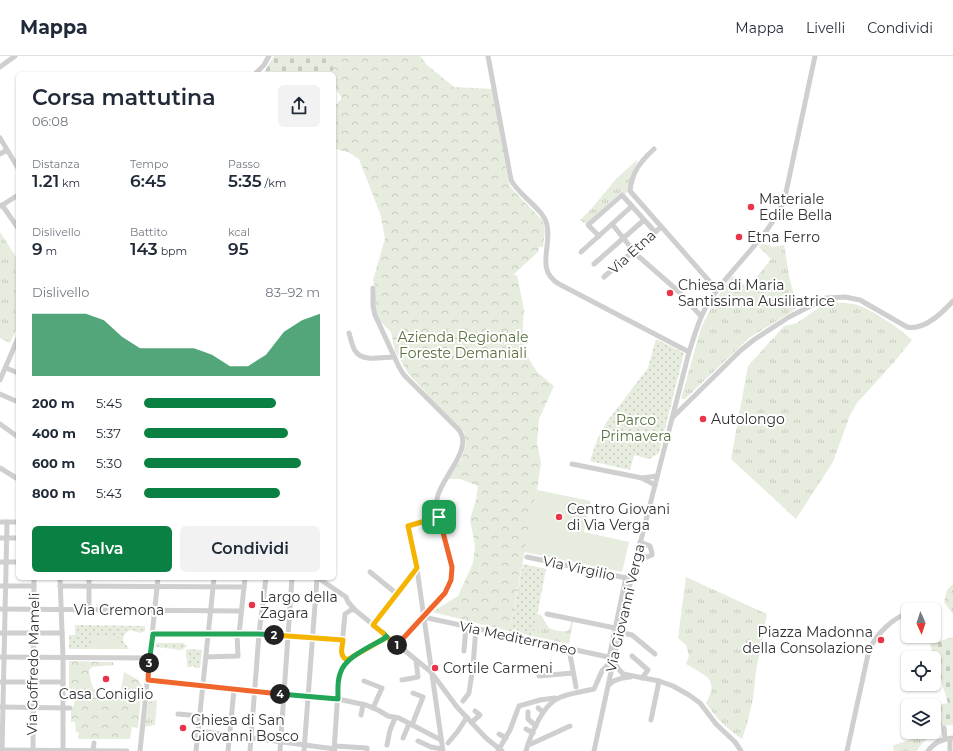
<!DOCTYPE html>
<html lang="it">
<meta charset="utf-8">
<style>
body{margin:0;font-family:Montserrat,sans-serif;background:#f2f2f3;color:#1f2937;height:100vh;display:flex;flex-direction:column;font-size:15px;white-space:nowrap}
*{box-sizing:border-box;margin:0}
p{font-size:13px;color:#747a83}
.icon{flex:none;width:22px;height:22px;fill:none;stroke:currentColor;stroke-width:2;stroke-linecap:round;stroke-linejoin:round}
.map{position:relative;flex:1;overflow:hidden}
.details{position:absolute;left:16px;top:16px;width:320px;height:508px;display:flex;flex-direction:column;background:#fff;border-radius:6px;box-shadow:0 1px 3px #0004}
.details>*{flex:none}
.needle{width:26px;rotate:177deg}
.controls{position:absolute;left:901px;top:547px;display:grid;gap:8px}
.controls a{display:grid;place-items:center;width:40px;height:40px;border-radius:6px;background:#fff;box-shadow:0 1px 3px #0004;font-size:20px}
.pin{position:absolute;display:grid;place-items:center;width:34px;height:34px;color:#fff;margin:-17px;border-radius:8px;box-shadow:0 2px 6px #0006}
.km{position:absolute;width:20px;height:20px;margin:-10px;border-radius:50%;background:#222;color:#fff;font-size:11px;line-height:20px;text-align:center}
.round{display:grid;place-items:center;flex:none;width:42px;height:42px;border-radius:6px;background:#f2f2f3}
.headline{display:flex;align-items:center;justify-content:space-between;height:68px;padding:0 16px}
h1{font-size:22px;font-weight:600;line-height:30px}
.stats{display:grid;grid-template-columns:repeat(3,1fr);gap:6px;height:68px;padding:4px 16px}
.stats div{display:grid;align-content:center}
.stats b{font-size:17px;font-weight:600}
.stats small{font-size:11px;font-weight:400}
.stats p{font-size:11px}
.chart{height:112px;padding:8px 16px}
.chart p{display:flex;justify-content:space-between}
.chart svg{width:100%;height:72px;margin-top:4px;fill:#0b8043;opacity:.7}
.primary-button{display:flex;gap:8px;margin-top:auto;padding:8px 16px}
.primary-button a{flex:1;height:46px;border-radius:6px;background:#0b8043;color:#fff;font-size:16px;font-weight:600;line-height:46px;text-align:center}
.primary-button a+a{background:#f2f2f3;color:#1f2937}
ul{padding:0 16px;list-style:none;font-size:13px}
li{display:grid;grid-template-columns:64px 48px 1fr;align-items:center;height:30px}
li i{height:10px;border-radius:5px;background:#0b8043}
header{display:flex;align-items:center;gap:24px;box-sizing:border-box;height:56px;padding:0 20px;background:#fff;border-bottom:1px solid #e0e1e3}
header strong{font-size:19px}
nav{display:flex;gap:22px;margin-inline-start:auto;font-size:14px}
.map>svg:first-child{display:block}
</style>
<header>
<strong>Mappa</strong>
<nav><a>Mappa</a><a>Livelli</a><a>Condividi</a></nav>
</header>
<div class="map">
<svg width="953" height="695" viewBox="0 0 953 695">
<defs>
<pattern id="grass-tufts" width="24" height="20" patternUnits="userSpaceOnUse"><rect width="24" height="20" fill="#e6ecde"/><path d="M3 7l-1-3M5 7V3M7 7l1-3M15 17l-1-3M17 17v-4M19 17l1-3" fill="none" stroke="#c6cbbf"/></pattern>
<pattern id="forest-crowns" width="20" height="18" patternUnits="userSpaceOnUse"><rect width="20" height="18" fill="#e6ecde"/><path d="M2 6a3 3 0 1 1 6 0M12 15a3 3 0 1 1 6 0" fill="none" stroke="#c6cbbf"/></pattern>
<pattern id="cemetery-stones" width="16" height="16" patternUnits="userSpaceOnUse"><rect width="16" height="16" fill="#e6ecde"/><path d="M2 7V4a2 2 0 0 1 4 0v3zM10 15v-3a2 2 0 0 1 4 0v3z" fill="#c6cbbf"/></pattern>
<pattern id="park-dots" width="8" height="8" patternUnits="userSpaceOnUse"><rect width="8" height="8" fill="#e6ecde"/><path d="M2 2h.1M6 6h.1" fill="none" stroke="#c6cbbf" stroke-width="1.8" stroke-linecap="round"/></pattern>
</defs>
<rect width="100%" height="100%" fill="#fff"/>
<g fill="url(#grass-tufts)">
<path d="M638 103 631 120 628 135 624 139 621 136 586 168 580 164 592 152 616 123Z"/>
<path d="M0 176 16 201 18 200V269L10 287 0 282Z"/>
<path d="M762 188 769 189 772 191 784 189 790 225 797 248 796 253 749 282 685 343H681L701 272 713 248 731 221 734 220 748 232 750 230 771 203 759 191Z"/>
<path d="M827 246C836 247 844 246 853 248 867 250 901 273 912 284L895 305 857 347 850 359 833 406 796 463 731 403 748 310 784 270 797 267Z"/>
<path d="M686 521 767 558 756 615 753 643 747 668 742 683C726 672 717 663 706 647 720 622 705 620 686 608L689 600 686 589 678 582Z"/>
<path d="M537 558 541 559C548 568 545 573 559 575 563 575 565 576 569 574L571 566H573L569 588 533 580Z"/>
<path d="M157 644 155 669 145 671 148 646Z"/>
<path d="M941 674C931 680 922 685 917 695H894L893 690 894 689Z"/>
</g>
<g fill="url(#forest-crowns)">
<path d="M333 0H420L427 9 454 31 492 33 508 124 510 130 514 135 543 165 545 175 543 191H539L538 196 513 219H517L524 254 522 281 526 298 537 316 554 330 539 363 537 387 541 407 537 434 509 575 432 556 458 540 473 507 475 490 470 463 476 444 478 430 460 423H448L462 402 466 387 464 376 435 347 408 317 395 295 391 276 380 265 375 252 374 243 376 234 373 224 385 183 381 160 359 103 348 96 334 93V51L342 42 335 32 334 18H333Z"/>
<path d="M953 528V558L944 546 947 534Z"/>
<path d="M69 605 113 606 114 609 92 611 89 614C90 623 92 636 102 640L108 636 121 633 124 616 138 624 142 630 138 672 132 671 130 683H78L79 677 76 676 75 666H71V654L74 649V641H69Z"/>
</g>
<g fill="url(#cemetery-stones)">
<path d="M274 0H333V18H263Z"/>
<path d="M953 581V669L938 670 936 649 948 647 930 588Z"/>
</g>
<g fill="url(#park-dots)">
<path d="M656 283 684 297 659 397 649 403 634 399 630 414 590 405 597 384 606 367 648 312Z"/>
<path d="M523 508 546 513 533 580 509 575Z"/>
<path d="M75 569 145 570V575L139 577 132 574C126 575 123 579 123 585L129 593H120L119 582 92 581V593H69V579H75Z"/>
<path d="M155 587H184L185 589H188L182 594 155 591Z"/>
<path d="M188 593 202 594 200 612H195L193 609 191 611H187V602L186 601V595Z"/>
</g>
<g fill="#e6ecde">
<path d="M537 434 591 445 584 476 629 486 622 516 524 496Z"/>
<path d="M92 581 120 582V593H92Z"/>
</g>
<g fill="none" stroke-linecap="round" stroke-linejoin="round">
<g stroke="#cfcfcf" stroke-width="5">
<path d="M488 0 511 124C519 140 544 153 547 169 552 190 535 214 559 228L689 296"/>
<path d="M0 11 15 0"/>
<path d="M255 18 264 9 269 0"/>
<path d="M0 82 18 112"/>
<path d="M654 93C640 106 632 116 630 135L717 234"/>
<path d="M0 98 7 94"/>
<path d="M2 149 18 172"/>
<path d="M1 150 18 139"/>
<path d="M612 168 637 199 678 235 701 260"/>
<path d="M599 180 588 169 622 139 655 176"/>
<path d="M581 196 632 150"/>
<path d="M594 208 644 164"/>
<path d="M604 221 661 171"/>
<path d="M373 232V250L375 259 399 311 404 319 459 374C474 394 440 422 437 443 435 450 438 457 440 464 445 483 457 511 449 529 446 538 438 544 432 551 421 564 409 577 397 589"/>
<path d="M349 277C351 283 352 291 356 296 363 306 383 301 394 301"/>
<path d="M6 312 18 317"/>
<path d="M0 324 18 282"/>
<path d="M0 338 18 346"/>
<path d="M673 361 741 294 755 283 789 261 826 242 845 241 860 244 907 271C924 275 942 257 953 245"/>
<path d="M0 368 18 381"/>
<path d="M572 408 642 422 655 429"/>
<path d="M0 412 18 423"/>
<path d="M642 422 657 420"/>
<path d="M439 461 408 470 417 513 443 695"/>
<path d="M0 466H18"/>
<path d="M0 482H18"/>
<path d="M637 498 647 501 652 499V497L650 490 640 486"/>
<path d="M527 501 631 523"/>
<path d="M0 506H18"/>
<path d="M370 516 397 538"/>
<path d="M60 522 63 602V695"/>
<path d="M318 522 346 541 348 546 355 554 431 616 457 651 486 682 502 695"/>
<path d="M0 530H34"/>
<path d="M60 530 244 531"/>
<path d="M0 553 241 555"/>
<path d="M89 554V522"/>
<path d="M355 554H351L345 558 341 599 342 601 349 604 387 581"/>
<path d="M547 558 615 572"/>
<path d="M423 561 613 602"/>
<path d="M373 569 417 513"/>
<path d="M619 576 632 579 655 598"/>
<path d="M0 577H62"/>
<path d="M153 578H259L343 584"/>
<path d="M239 578 245 522"/>
<path d="M569 593 576 631"/>
<path d="M464 595 466 570"/>
<path d="M632 600 648 614 642 622"/>
<path d="M0 601 150 602"/>
<path d="M206 601 238 600 237 578"/>
<path d="M609 602 626 521"/>
<path d="M614 603 617 611 623 618 659 625 673 630 689 639 700 647 716 668 735 686 741 695"/>
<path d="M539 620 573 617"/>
<path d="M148 624 338 643 366 649 378 654 388 660 399 662 441 684"/>
<path d="M402 624 418 621 416 604"/>
<path d="M364 625 382 632 373 652"/>
<path d="M0 626H63"/>
<path d="M609 629C614 623 622 622 630 621"/>
<path d="M463 645 469 637 473 610 476 572"/>
<path d="M1 651 70 652"/>
<path d="M538 652 543 656"/>
<path d="M528 656V663L536 670"/>
<path d="M178 658 200 660"/>
<path d="M361 659 363 649"/>
<path d="M651 664 659 625"/>
<path d="M472 666 480 659 475 655"/>
<path d="M412 669 423 641 413 637"/>
<path d="M944 672 945 683"/>
<path d="M526 673 533 677"/>
<path d="M199 675 335 693"/>
<path d="M499 678 506 682"/>
<path d="M403 682 409 668"/>
<path d="M950 683V695"/>
<path d="M418 685 431 691 442 693"/>
<path d="M448 687 458 675 467 661"/>
<path d="M528 688H531L570 670"/>
<path d="M387 689 390 674 395 662"/>
<path d="M335 690 367 692V695"/>
<path d="M0 694 127 695"/>
<path d="M2 695 7 466"/>
<path d="M33 695 34 522"/>
<path d="M93 695 94 687"/>
<path d="M140 695 158 522"/>
<path d="M196 695 214 522"/>
<path d="M228 695 234 634"/>
<path d="M250 695 259 578 266 522"/>
<path d="M280 695 292 522"/>
<path d="M304 695 317 522"/>
<path d="M334 695 339 620 342 611 349 604"/>
<path d="M498 695 510 674 519 650 540 644 555 642"/>
<path d="M526 695C531 678 543 647 561 641 571 637 583 635 594 633L602 615 613 603"/>
<path d="M594 695 631 523 689 296C696 275 701 255 715 237 736 207 774 175 785 141L815 0"/>
<path d="M847 695 869 594C876 579 891 563 908 557"/>
<path d="M928 695C934 686 942 683 953 682"/>
</g>
</g>
<g fill="none" stroke-linecap="round" stroke-linejoin="round">
<defs>
<path id="split-1" d="M397 589 445 537 451 524 452 511 439 461"/>
<path id="split-2" d="M274 579 343 584C342 592 339 600 347 604L387 581 397 589"/>
<path id="split-3" d="M149 607 153 578H259L274 579"/>
<path id="split-4" d="M149 607 148 624 280 638"/>
<path id="split-5" d="M280 638 338 643C338 635 337 626 340 618 344 601 372 590 387 581L383 577"/>
<path id="split-6" d="M383 577 373 569 417 512 408 470 439 461"/>
</defs>
<use href="#split-1" stroke="#fff" stroke-width="8"/>
<use href="#split-2" stroke="#fff" stroke-width="8"/>
<use href="#split-3" stroke="#fff" stroke-width="8"/>
<use href="#split-4" stroke="#fff" stroke-width="8"/>
<use href="#split-5" stroke="#fff" stroke-width="8"/>
<use href="#split-6" stroke="#fff" stroke-width="8"/>
<use href="#split-1" stroke="#f0652b" stroke-width="5"/>
<use href="#split-2" stroke="#f5b400" stroke-width="5"/>
<use href="#split-3" stroke="#22a559" stroke-width="5"/>
<use href="#split-4" stroke="#f0652b" stroke-width="5"/>
<use href="#split-5" stroke="#22a559" stroke-width="5"/>
<use href="#split-6" stroke="#f5b400" stroke-width="5"/>
</g>
<g fill="#e93449" stroke="#fff" stroke-width="1.5">
<circle cx="751" cy="151" r="4"/>
<circle cx="739" cy="181" r="4"/>
<circle cx="670" cy="237" r="4"/>
<circle cx="703" cy="363" r="4"/>
<circle cx="559" cy="461" r="4"/>
<circle cx="252" cy="549" r="4"/>
<circle cx="881" cy="584" r="4"/>
<circle cx="435" cy="612" r="4"/>
<circle cx="106" cy="623" r="4"/>
<circle cx="183" cy="672" r="4"/>
</g>
<g text-anchor="middle" dominant-baseline="central" stroke-width="4" stroke-linejoin="round" paint-order="stroke">
<g font-size="14" fill="#323232" stroke="#fff" text-anchor="start">
<text x="759" y="143">Materiale<tspan x="759" dy="16">Edile Bella</tspan></text>
<text x="747" y="181">Etna Ferro</text>
<text x="678" y="229">Chiesa di Maria<tspan x="678" dy="16">Santissima Ausiliatrice</tspan></text>
<text x="711" y="363">Autolongo</text>
<text x="567" y="453">Centro Giovani<tspan x="567" dy="16">di Via Verga</tspan></text>
<text x="260" y="541">Largo della<tspan x="260" dy="16">Zagara</tspan></text>
<text x="873" y="576" text-anchor="end">Piazza Madonna<tspan x="873" dy="16">della Consolazione</tspan></text>
<text x="443" y="612">Cortile Carmeni</text>
<text x="106" y="638" text-anchor="middle">Casa Coniglio</text>
<text x="191" y="664">Chiesa di San<tspan x="191" dy="16">Giovanni Bosco</tspan></text>
</g>
<g font-size="14" fill="#323232" stroke="#fff">
<text transform="translate(632 196) rotate(-42)">Via Etna</text>
<text transform="translate(579 512) rotate(12)">Via Virgilio</text>
<text transform="translate(625 552) rotate(-77)">Via Giovanni Verga</text>
<text x="119" y="554">Via Cremona</text>
<text transform="translate(518 582) rotate(12)">Via Mediterraneo</text>
<text transform="translate(33 608) rotate(-89)">Via Goffredo Mameli</text>
</g>
<g font-size="14" fill="#57703d" stroke="#fff">
<text x="463" y="281">Azienda Regionale<tspan x="463" dy="16">Foreste Demaniali</tspan></text>
<text x="636" y="364">Parco<tspan x="636" dy="16">Primavera</tspan></text>
</g>
</g>
</svg>
<div class="controls">
<a><svg class="needle" viewBox="-14 -14 28 28"><path d="M0-13l5 13h-10z" fill="#e53935"/><path d="M0 13l5-13h-10z" fill="#747a83"/></svg></a>
<a><svg class="icon" aria-label="locate" viewBox="0 0 24 24"><circle cx="12" cy="12" r="6"/><path d="M12 2v4M12 18v4M2 12h4M18 12h4"/></svg></a>
<a><svg class="icon" aria-label="layers" viewBox="0 0 24 24"><path d="M12 4l9 5-9 5-9-5zM3 14l9 5 9-5"/></svg></a>
</div>
<div class="pin" style="left:439px;top:461px;background:#1e9e55"><svg class="icon" aria-label="arrive" viewBox="0 0 24 24"><path d="M6 21V4h12l-3 4 3 4H6"/></svg></div>
<b class="km" style="left:397px;top:589px">1</b>
<b class="km" style="left:274px;top:579px">2</b>
<b class="km" style="left:149px;top:607px">3</b>
<b class="km" style="left:280px;top:638px">4</b>
<section class="details">
<div class="headline"><div><h1>Corsa mattutina</h1><p>06:08</p></div><a class="round"><svg class="icon" aria-label="share" viewBox="0 0 24 24"><path d="M12 15V3M7 8l5-5 5 5M5 13v7h14v-7"/></svg></a></div>
<div class="stats">
<div><p>Distanza</p><b>1.21<small> km</small></b></div>
<div><p>Tempo</p><b>6:45</b></div>
<div><p>Passo</p><b>5:35<small> /km</small></b></div>
</div>
<div class="stats">
<div><p>Dislivello</p><b>9<small> m</small></b></div>
<div><p>Battito</p><b>143<small> bpm</small></b></div>
<div><p>kcal</p><b>95</b></div>
</div>
<div class="chart"><p><span>Dislivello</span>83–92 m</p>
<svg viewBox="0 0 160 44" preserveAspectRatio="none"><path d="M0 44V6L10 6L20 6L30 6L40 10L50 20L60 27L70 27L80 27L90 27L100 31L110 38L120 38L130 31L140 17L150 10L160 6V44z"/></svg>
</div>
<ul>
<li><b>200 m</b>5:45<i style="width:75%"></i></li>
<li><b>400 m</b>5:37<i style="width:82%"></i></li>
<li><b>600 m</b>5:30<i style="width:89%"></i></li>
<li><b>800 m</b>5:43<i style="width:77%"></i></li>
</ul>
<div class="primary-button"><a>Salva</a><a>Condividi</a></div>
</section>
</div>
